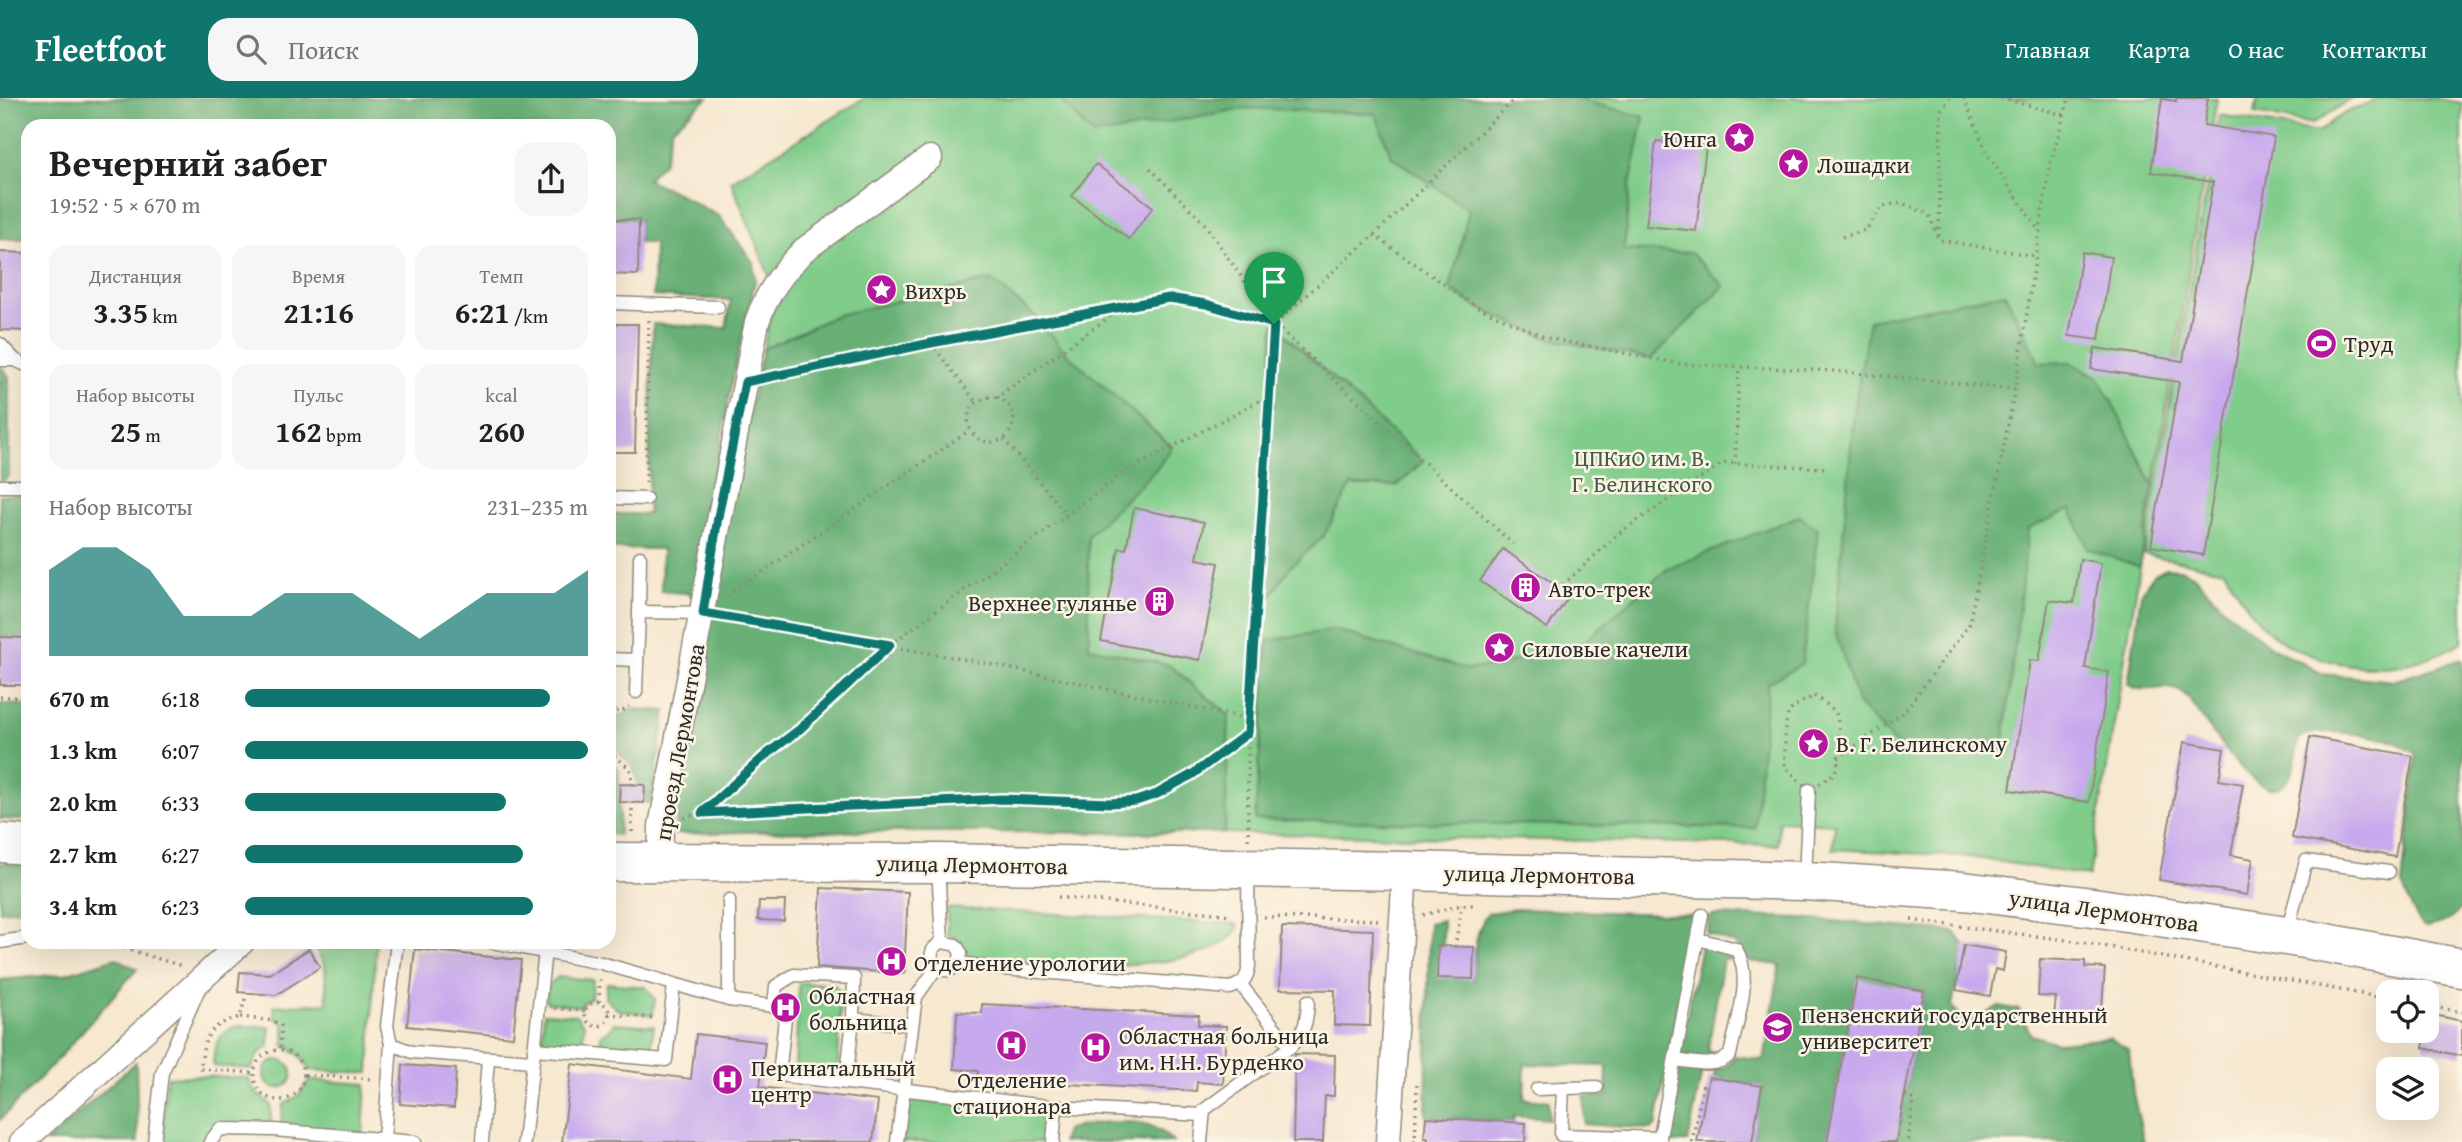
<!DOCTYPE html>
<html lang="ru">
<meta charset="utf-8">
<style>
body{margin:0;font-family:"Gentium Book Plus",serif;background:#f6f6f6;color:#202124;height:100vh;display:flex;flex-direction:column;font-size:26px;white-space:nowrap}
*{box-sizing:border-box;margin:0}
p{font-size:23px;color:#757577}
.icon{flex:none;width:38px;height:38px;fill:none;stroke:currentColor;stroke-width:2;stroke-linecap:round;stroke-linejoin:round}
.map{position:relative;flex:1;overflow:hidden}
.details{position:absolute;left:21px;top:21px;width:595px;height:830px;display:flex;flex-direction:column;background:#fff;border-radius:21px;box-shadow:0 7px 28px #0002}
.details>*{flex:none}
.tools{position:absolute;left:2376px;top:882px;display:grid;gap:14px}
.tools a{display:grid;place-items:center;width:63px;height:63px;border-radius:14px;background:#fff;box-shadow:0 7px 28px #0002;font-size:35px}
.pin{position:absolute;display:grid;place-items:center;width:60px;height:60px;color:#fff;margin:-72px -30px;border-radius:50% 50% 50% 0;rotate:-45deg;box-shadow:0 0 7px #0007}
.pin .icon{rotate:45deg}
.round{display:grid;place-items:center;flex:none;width:74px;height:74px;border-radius:21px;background:#f6f6f6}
.overview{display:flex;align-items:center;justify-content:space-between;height:119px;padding:0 28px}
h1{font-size:38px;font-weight:600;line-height:52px}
.metrics{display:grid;grid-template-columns:repeat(3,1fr);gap:10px;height:119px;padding:7px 28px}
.metrics div{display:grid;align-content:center;border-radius:18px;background:#f6f6f6;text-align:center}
.metrics b{font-size:30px;font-weight:600}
.metrics small{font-size:19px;font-weight:400}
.metrics p{font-size:19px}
.chart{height:196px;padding:14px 28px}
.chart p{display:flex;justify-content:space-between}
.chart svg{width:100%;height:126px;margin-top:7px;fill:#0f766e;opacity:.7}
ul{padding:0 28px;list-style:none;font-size:23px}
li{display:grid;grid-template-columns:112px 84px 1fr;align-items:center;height:52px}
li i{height:18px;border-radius:9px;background:#0f766e}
header{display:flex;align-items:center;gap:42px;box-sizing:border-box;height:98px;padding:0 35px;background:#0f766e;color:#fff}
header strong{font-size:33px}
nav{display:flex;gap:38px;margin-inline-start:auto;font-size:24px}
.search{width:490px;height:63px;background:#f6f6f6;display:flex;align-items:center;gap:18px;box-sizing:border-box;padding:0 24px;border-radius:21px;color:#757577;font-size:26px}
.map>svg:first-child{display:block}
</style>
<header>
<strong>Fleetfoot</strong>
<div class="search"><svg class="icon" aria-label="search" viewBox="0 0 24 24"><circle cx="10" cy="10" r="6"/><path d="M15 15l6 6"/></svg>Поиск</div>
<nav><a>Главная</a><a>Карта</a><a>О нас</a><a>Контакты</a></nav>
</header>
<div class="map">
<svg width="2462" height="1044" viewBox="0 0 2462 1044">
<rect width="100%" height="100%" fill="#fcf5e5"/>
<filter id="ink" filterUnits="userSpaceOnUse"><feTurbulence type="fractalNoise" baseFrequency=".0143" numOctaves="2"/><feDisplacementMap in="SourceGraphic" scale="14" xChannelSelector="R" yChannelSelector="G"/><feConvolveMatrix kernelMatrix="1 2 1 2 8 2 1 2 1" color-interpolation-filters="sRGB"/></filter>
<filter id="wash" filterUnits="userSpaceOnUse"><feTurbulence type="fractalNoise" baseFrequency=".00686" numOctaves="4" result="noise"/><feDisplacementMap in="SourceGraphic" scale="28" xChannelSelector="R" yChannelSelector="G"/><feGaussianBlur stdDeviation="1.57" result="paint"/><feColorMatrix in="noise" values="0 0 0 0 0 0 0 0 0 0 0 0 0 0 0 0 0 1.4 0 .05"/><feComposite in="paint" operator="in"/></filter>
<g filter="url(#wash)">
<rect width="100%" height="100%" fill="#f7e8d0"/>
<g fill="#80cc8a" stroke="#567c5a" stroke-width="2">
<path d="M865 0H2217L2089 778 1963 758 1833 751 1835 726 1779 723 1778 747 1225 735 775 733 674 736 746 326 776 195 731 83Z"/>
<path d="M2258 0H2353L2312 26 2255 15Z"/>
<path d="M2386 0H2433L2462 5V544C2438 558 2407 569 2380 569 2342 569 2291 557 2264 529 2248 513 2236 490 2224 472L2144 456 2219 17 2319 34C2339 16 2360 6 2386 0Z"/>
<path d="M947 810 1237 826 1238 830C1207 885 1020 863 965 859L957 840 947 837Z"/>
<path d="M319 844H376L369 975 308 972C304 959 296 954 284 948V926L275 920 274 908 327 905 325 868 315 850Z"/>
<path d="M558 879 593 882 591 900 584 903 580 909 546 904 548 888Z"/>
<path d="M607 885 646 889 655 901 653 917 618 912 605 900Z"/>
<path d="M799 885 833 886 841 894 838 971 795 969Z"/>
<path d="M544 915 576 917 584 927 582 950 544 944 542 937Z"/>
<path d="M614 925 654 928 651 952 648 955 600 951 601 937 609 932Z"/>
<path d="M239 928 270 929 269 949 259 955 251 971 213 968C214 948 217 933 239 928Z"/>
<circle cx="278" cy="976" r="14"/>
<path d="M196 978 248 980 256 995 271 1006V1028L221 1027 204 1044H162L167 979Z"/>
<path d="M309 982 366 986 363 1035 281 1029 283 1007 299 997Z"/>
<path d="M906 1002 1048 1013 1046 1044H902Z"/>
</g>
<g fill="#68b076" stroke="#4a6e50" stroke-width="2">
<path d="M0 0H708L672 30 664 64 647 81 679 96 720 119 753 164 755 183 731 287 694 496 661 493 662 451H609V416H648L653 226 726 230 731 202 653 198 654 145H639V122L609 121V28H28V141H0Z"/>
<path d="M1058 0H1574L1644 19 1630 87 1624 152 1691 155 1724 188 1651 261 1547 240 1475 208 1450 191 1469 112 1391 58 1376 16 1245 10 1093 38Z"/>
<path d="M991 182 1042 224 1063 252 1172 349 1158 369 1088 438 1089 549 1169 567 1229 617 1225 735 775 733 674 736 723 430 763 251 837 217Z"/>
<path d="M2005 195 2039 265 2070 264 2098 279 2114 308 2153 387 2140 469 2088 451 2071 411 2028 431 2003 652 1903 654 1857 604 1835 532 1854 314 1869 222Z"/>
<path d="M1274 226 1423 363 1397 388H1351L1323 439 1290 469 1256 520Z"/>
<path d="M0 269 5 272 9 279V377L5 382 0 384Z"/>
<path d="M0 397H21L28 401V587L27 540 0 539Z"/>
<path d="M1799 418 1818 431 1802 566 1768 585 1755 730 1255 722 1268 542 1335 532 1469 572 1577 550 1667 471Z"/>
<path d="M2166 470 2180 471 2193 477 2228 514 2273 550 2323 576 2393 583 2462 561V809C2454 821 2439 828 2425 829 2416 823 2406 797 2402 786L2416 656C2405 649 2394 642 2381 640 2362 636 2314 629 2299 640 2295 650 2297 662 2293 672 2268 737 2200 609 2184 596 2167 582 2143 599 2128 586L2141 496 2153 477Z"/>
<path d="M0 606 28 607V722L0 721Z"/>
<path d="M629 611 666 613 651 705H644L645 687H638L633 669 609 645V619L626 616Z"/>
<path d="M609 663 619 671V737L609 736Z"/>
<path d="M0 765 28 767V810L0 813Z"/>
<path d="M1517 811 1694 817 1656 1027 1652 1031 1584 1026V998H1606L1607 968 1525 966 1524 1001 1549 1003V1021L1514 1018 1513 1024 1426 1019 1429 825 1443 822V848H1438L1473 881C1475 856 1473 836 1488 815Z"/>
<path d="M1712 817 1799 820 1955 834 1964 847 1952 908 1963 922 1976 921 1999 908 2019 912 2031 937 2058 945 2110 940 2129 952 2133 995 2144 1044H1896L1924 893 1857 881 1827 1044H1752L1761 988 1714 979 1715 970 1726 969 1735 958 1764 962 1780 867 1748 863 1735 846 1706 835Z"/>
<path d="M1701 847 1729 853 1736 862 1723 861 1708 953 1722 956 1709 962 1679 958Z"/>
<path d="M116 860 137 871 57 962 0 1022V882L65 876Z"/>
<path d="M136 964 138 1044H46Z"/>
<path d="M1677 969 1702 973 1688 1044H1664Z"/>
<path d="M1106 1024C1137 1024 1150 1021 1173 1044H1062L1067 1031Z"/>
</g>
<g id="blocks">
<g fill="#c7a9ed">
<path d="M2176 0H2208L2204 27 2274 39 2203 457 2151 448 2179 284 2091 271 2095 250 2183 263 2213 84 2151 74 2162 1 2176 3Z"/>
<path d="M1656 43 1706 48 1696 133 1646 128Z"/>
<path d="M1096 66 1153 109 1129 141 1072 98Z"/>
<path d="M609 121 639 122 638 177 609 176Z"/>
<path d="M0 154 28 155V233L0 232Z"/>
<path d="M2082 154 2111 159 2099 242 2069 238Z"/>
<path d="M609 226H638L635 354H609Z"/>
<path d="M1134 410 1204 424 1197 461 1219 465 1200 562 1101 543 1119 450 1126 451Z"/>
<path d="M1503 451 1570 497 1547 530 1480 483Z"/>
<path d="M2080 461 2101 465 2085 570 2109 574 2089 704 2010 692 2030 562 2039 563 2049 502 2074 505Z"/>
<path d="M0 539 27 540V587H0Z"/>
<path d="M2310 639 2413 658 2395 759 2292 740Z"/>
<path d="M2184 644 2224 651 2219 682 2243 686 2231 757 2253 761 2247 797 2159 782Z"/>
<path d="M620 686 645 687 644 705 619 704Z"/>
<path d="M821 790 908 794 904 876 817 869Z"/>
<path d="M759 803H785L784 823 758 822Z"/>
<path d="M1282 829 1373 832 1370 928 1334 927 1335 892 1280 891Z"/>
<path d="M1964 847 2006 854 2003 873 1995 871 1990 898 1956 892Z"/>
<path d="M1438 848 1474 849 1473 881 1437 880Z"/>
<path d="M309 851 320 869 276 897 238 894 240 874 270 876Z"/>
<path d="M415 851 521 862 513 939 407 928Z"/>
<path d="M2040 861 2085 863V869L2105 870 2101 922 2054 919 2056 899 2038 898Z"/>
<path d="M1857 880 1924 893 1896 1044H1827Z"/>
<path d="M982 906 1199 917 1198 927 1226 928 1223 986 1197 984 1196 993 978 981V973L954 971 957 914 982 915Z"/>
<path d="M2429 916 2462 923V958L2423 950Z"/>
<path d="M696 936 765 944 760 989 878 1003 873 1044H562L572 966 691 981Z"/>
<path d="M1295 956 1335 957 1334 998H1325L1323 1044H1293Z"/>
<path d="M403 967 456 971 454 1010 400 1006Z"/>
<path d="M1709 979 1762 988 1752 1044H1697Z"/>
<path d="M1426 1019 1526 1025 1525 1044H1428V1040H1424Z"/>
</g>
</g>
</g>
<g filter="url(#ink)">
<use href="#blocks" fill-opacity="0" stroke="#918a7e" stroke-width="2"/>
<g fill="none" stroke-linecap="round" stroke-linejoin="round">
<defs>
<g id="lane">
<path d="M609 205 718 209"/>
<path d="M0 246 15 262"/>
<path d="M0 262H15L28 268"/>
<path d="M0 388H28"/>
<path d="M609 400 646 401"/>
<path d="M639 514 640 459"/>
<path d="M609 561 637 562"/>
<path d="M636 594 639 514 703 515"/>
<path d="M938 767 942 844"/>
<path d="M1805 779 1809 692"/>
<path d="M2287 834 2306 763 2389 774"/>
<path d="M0 844 28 840"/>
<path d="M397 844 387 928 391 946 412 954 532 963"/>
<path d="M491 844 601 865 729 902 779 909 785 920 780 968 782 975 786 978 1056 1009 1203 1017"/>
<path d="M959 865 961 855 956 847 942 844C932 849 929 856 934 866 942 874 951 875 959 865L992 870 1230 890C1243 886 1247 881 1249 868L1248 776"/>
<path d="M1241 887 1290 949"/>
<path d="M729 902V802"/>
<path d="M774 907 776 888 794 877 854 880 853 921"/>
<path d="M535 951 666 962 674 886"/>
<path d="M1675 962C1693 964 1715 971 1730 957 1736 925 1754 880 1736 851L1698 841"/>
<path d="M846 985 853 921 911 927"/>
<path d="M1563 990 1561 1037 1660 1040"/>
<path d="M1537 991 1597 989"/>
<path d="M384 1042 391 946"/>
<path d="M154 1044 162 975 198 893"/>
<path d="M210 1044 220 1031 274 1032 415 1044"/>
<path d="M482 1044 488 960"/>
<path d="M524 1044 546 844"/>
<path d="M897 1044 916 899 937 869"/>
<path d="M1053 1044 1056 1009"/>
<path d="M1201 1044 1204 1012 1290 949C1305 934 1307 924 1308 903"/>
<path d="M1659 1044 1702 817"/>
</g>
<g id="street">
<path d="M660 766 661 728 757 224C766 196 783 173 804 152L930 60"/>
<path d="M22 1044 242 844"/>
<path d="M1388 1044 1405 773"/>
</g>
<g id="primary">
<path d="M0 745 28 747"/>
<path d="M609 764 938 765 1405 773 1805 783 1963 793 2093 809 2299 840 2462 870"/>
</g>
</defs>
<use href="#lane" stroke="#918a7e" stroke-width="15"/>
<use href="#street" stroke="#918a7e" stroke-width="27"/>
<use href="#primary" stroke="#918a7e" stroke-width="41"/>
<g stroke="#918a7e" stroke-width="3.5" stroke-dasharray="2 5" stroke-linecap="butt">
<path d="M1964 0 1988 57 2038 131"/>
<path d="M2001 0 2064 17"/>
<path d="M1150 70 1204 125 1274 226"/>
<path d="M1374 137 1475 208 1547 240 1681 266 1834 273 2015 291"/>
<path d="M1939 138 1941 12 1950 0"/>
<path d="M1842 139 1866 132 1882 108 1902 105 1929 116 1939 142 2036 158"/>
<path d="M931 245 976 304"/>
<path d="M769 279 1160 201 1192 203 1274 226 1513 446"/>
<path d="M997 299C1016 307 1019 327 1004 341 964 358 952 297 997 299L1122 210"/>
<path d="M1004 341 1067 417"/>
<path d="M1735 366 1739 270"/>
<path d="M646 385 649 222"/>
<path d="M1563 487 1619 435 1723 365 1828 370"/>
<path d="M727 498 970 332"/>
<path d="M722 518 985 565 1249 621"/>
<path d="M1814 598C1821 603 1831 608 1836 616 1841 626 1841 668 1833 676 1826 682 1817 687 1809 692L1785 669C1785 657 1783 623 1790 613 1796 606 1806 602 1814 598Z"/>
<path d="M0 599H28"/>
<path d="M609 613H623L629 608"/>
<path d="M609 653 630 671 633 686"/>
<path d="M1838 660 1904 614 1969 527 2015 291 2050 66 2069 0"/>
<path d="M632 704V734"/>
<path d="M702 714 767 656 800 631 890 547 1125 374 1270 297"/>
<path d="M684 720 702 714 1002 701 1111 705 1136 703 1157 696 1193 676 1248 635"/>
<path d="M1248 742V635L1274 226 1374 137 1516 0"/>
<path d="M1058 799 1232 817"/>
<path d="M1423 817 1462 807H1473"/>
<path d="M1264 819 1379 822"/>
<path d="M1911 822 2082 844 2389 901"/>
<path d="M104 844 182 868"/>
<path d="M1455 849 1462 807"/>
<path d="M247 894 240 919C208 927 203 940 201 971L254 975"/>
<path d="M599 904 600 882"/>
<circle cx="597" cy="916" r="12"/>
<path d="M2427 908 2462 914"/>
<path d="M555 910 585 913"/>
<path d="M608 916 655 920"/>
<path d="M240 919 273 923 281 927 280 952"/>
<circle cx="279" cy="977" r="25"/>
<path d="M305 977 372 981"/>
<path d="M1905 997 1914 1002 1908 1044"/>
<path d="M1415 1044 1417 985"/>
<path d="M1692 1044 1704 982"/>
</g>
<use href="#lane" stroke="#fff" stroke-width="12"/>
<use href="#street" stroke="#fff" stroke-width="24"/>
<use href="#primary" stroke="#fff" stroke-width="38"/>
</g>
</g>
<g fill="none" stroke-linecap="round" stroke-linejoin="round" filter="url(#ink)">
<defs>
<path id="route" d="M1169 200 1206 206 1274 226 1248 635 1193 676 1157 696 1136 703 1111 705 1002 701 702 715 767 656 800 631 890 547 703 515 718 419 745 284 931 245Z"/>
</defs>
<use href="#route" stroke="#fff" stroke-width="14"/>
<use href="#route" stroke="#0f766e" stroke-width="9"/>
</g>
<defs>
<symbol id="sight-disc" viewBox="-11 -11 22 22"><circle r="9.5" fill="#b5179e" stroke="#fcf5e5"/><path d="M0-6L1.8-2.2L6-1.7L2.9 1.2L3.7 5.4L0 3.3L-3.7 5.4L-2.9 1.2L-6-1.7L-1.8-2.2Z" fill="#fff"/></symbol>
<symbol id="stadium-disc" viewBox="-11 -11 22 22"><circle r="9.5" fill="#b5179e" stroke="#fcf5e5"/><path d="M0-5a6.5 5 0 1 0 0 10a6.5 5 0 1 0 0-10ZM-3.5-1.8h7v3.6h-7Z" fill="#fff"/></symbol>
<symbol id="building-disc" viewBox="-11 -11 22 22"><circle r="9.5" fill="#b5179e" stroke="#fcf5e5"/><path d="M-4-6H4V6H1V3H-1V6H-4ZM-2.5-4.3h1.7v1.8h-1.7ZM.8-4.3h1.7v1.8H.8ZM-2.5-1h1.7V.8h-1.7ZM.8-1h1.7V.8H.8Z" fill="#fff"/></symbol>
<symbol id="hospital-disc" viewBox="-11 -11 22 22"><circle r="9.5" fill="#b5179e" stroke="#fcf5e5"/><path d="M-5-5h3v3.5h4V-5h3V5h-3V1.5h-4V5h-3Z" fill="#fff"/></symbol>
<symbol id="university-disc" viewBox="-11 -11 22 22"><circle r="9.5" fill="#b5179e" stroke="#fcf5e5"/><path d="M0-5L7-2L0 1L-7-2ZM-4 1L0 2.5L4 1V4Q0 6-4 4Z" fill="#fff"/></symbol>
</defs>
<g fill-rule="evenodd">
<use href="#sight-disc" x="1722" y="22" width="35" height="35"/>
<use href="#sight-disc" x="1776" y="48" width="35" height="35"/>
<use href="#sight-disc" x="864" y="174" width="35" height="35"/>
<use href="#stadium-disc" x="2304" y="228" width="35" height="35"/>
<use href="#building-disc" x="1508" y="472" width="35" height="35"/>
<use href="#building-disc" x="1142" y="486" width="35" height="35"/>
<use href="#sight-disc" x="1482" y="532" width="35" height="35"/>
<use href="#sight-disc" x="1796" y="628" width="35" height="35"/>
<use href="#hospital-disc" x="874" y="846" width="35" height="35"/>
<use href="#hospital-disc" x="768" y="892" width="35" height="35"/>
<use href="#university-disc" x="1760" y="912" width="35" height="35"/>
<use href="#hospital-disc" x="994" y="930" width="35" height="35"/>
<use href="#hospital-disc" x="1078" y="932" width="35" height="35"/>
<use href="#hospital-disc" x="710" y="964" width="35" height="35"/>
</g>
<g text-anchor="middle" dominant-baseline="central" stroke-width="5" stroke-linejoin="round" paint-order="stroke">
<g font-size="23" fill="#2b2b2b" stroke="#fcf5e5" text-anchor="start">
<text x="1717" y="40" text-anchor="end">Юнга</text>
<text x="1817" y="66">Лошадки</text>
<text x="905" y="192">Вихрь</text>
<text x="2344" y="245">Труд</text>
<text x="1548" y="490">Авто-трек</text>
<text x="1137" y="504" text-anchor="end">Верхнее гулянье</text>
<text x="1522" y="550">Силовые качели</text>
<text x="1836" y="645">В. Г. Белинскому</text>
<text x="914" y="864">Отделение урологии</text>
<text x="809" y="897">Областная<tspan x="809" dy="26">больница</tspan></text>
<text x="1801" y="916">Пензенский государственный<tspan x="1801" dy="26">университет</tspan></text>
<text x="1119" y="937">Областная больница<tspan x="1119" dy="26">им. Н.Н. Бурденко</tspan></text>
<text x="751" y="969">Перинатальный<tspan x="751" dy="26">центр</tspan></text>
<text x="1012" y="981" text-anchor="middle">Отделение<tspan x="1012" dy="26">стационара</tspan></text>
</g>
<g font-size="23" fill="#445b48" stroke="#fcf5e5">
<text x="1642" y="359">ЦПКиО им. В.<tspan x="1642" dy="26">Г. Белинского</tspan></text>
</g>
<g font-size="23" fill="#2b2b2b" stroke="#fcf5e5">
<text transform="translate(679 644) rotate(-80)">проезд Лермонтова</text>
<text transform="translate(972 766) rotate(1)">улица Лермонтова</text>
<text transform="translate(1539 776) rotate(1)">улица Лермонтова</text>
<text transform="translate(2104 812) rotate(8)">улица Лермонтова</text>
</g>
</g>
</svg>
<div class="tools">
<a><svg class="icon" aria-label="locate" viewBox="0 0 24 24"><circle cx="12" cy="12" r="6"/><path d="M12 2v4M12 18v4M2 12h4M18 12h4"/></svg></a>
<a><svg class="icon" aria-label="layers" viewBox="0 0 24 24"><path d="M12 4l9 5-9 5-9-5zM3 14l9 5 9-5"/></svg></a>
</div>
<div class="pin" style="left:1274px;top:226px;background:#1e9e55"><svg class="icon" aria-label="arrive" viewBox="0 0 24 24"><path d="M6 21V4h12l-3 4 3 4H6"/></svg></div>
<section class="details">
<div class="overview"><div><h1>Вечерний забег</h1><p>19:52 · 5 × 670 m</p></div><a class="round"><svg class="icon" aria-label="share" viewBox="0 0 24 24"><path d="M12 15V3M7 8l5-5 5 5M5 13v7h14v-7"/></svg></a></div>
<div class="metrics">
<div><p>Дистанция</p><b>3.35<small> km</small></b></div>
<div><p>Время</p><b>21:16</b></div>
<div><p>Темп</p><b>6:21<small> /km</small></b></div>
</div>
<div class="metrics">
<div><p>Набор высоты</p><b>25<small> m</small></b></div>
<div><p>Пульс</p><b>162<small> bpm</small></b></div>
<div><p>kcal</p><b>260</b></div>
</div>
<div class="chart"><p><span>Набор высоты</span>231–235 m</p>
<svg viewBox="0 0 160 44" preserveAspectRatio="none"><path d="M0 44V14L10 6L20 6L30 14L40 30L50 30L60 30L70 22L80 22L90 22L100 30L110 38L120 30L130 22L140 22L150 22L160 14V44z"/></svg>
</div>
<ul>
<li><b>670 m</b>6:18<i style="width:89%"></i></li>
<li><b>1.3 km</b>6:07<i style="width:100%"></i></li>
<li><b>2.0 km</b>6:33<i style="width:76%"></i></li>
<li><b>2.7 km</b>6:27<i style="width:81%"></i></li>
<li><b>3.4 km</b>6:23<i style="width:84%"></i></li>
</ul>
</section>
</div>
